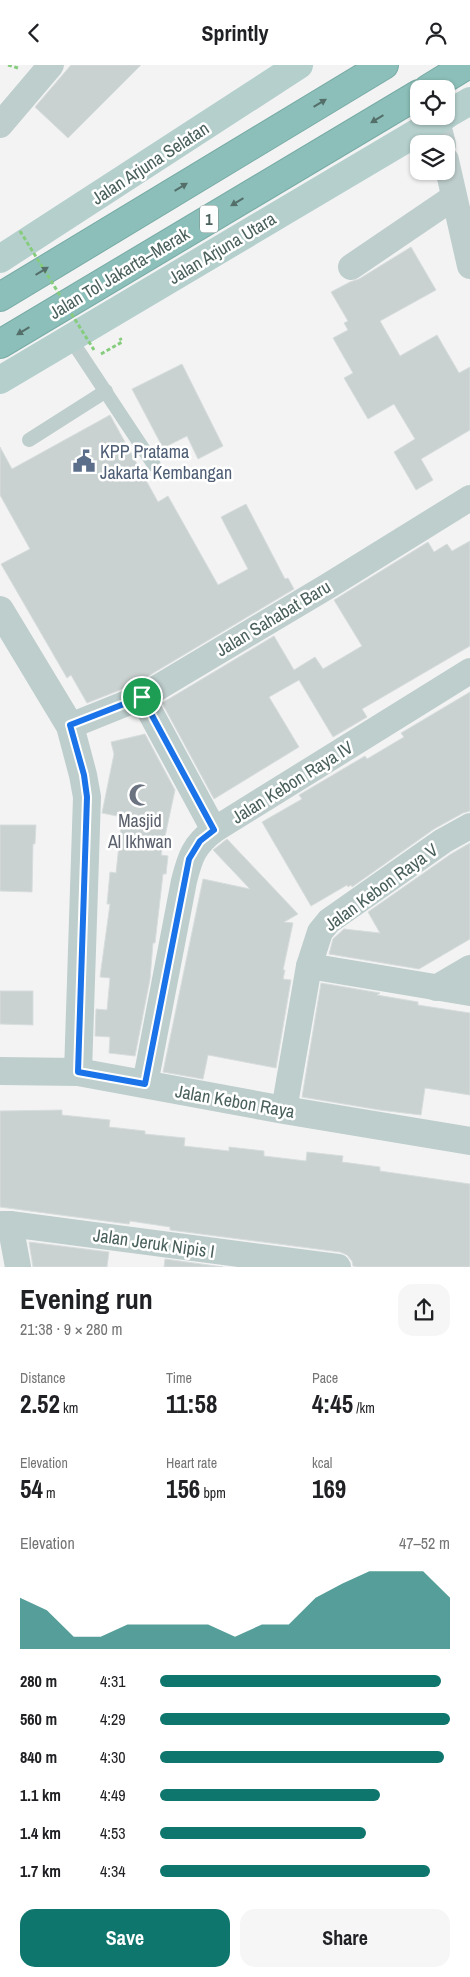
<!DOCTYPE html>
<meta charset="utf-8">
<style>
body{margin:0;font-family:"Archivo Narrow",sans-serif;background:#f6f6f6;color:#202124;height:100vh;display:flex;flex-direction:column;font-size:19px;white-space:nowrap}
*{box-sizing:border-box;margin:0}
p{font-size:16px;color:#757577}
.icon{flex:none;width:28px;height:28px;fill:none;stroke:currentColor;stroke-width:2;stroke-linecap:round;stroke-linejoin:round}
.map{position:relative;height:1202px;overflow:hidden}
.side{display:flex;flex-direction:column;background:#fff;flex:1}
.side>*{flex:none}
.buttons{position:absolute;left:410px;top:15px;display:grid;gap:10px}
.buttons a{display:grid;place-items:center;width:45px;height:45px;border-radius:10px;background:#fff;box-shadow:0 1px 4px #0004;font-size:25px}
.pin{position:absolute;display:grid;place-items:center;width:42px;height:42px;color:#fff;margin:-21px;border:2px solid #fff;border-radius:50%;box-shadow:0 1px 5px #0007}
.round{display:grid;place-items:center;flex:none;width:52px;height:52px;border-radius:15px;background:#f6f6f6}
.head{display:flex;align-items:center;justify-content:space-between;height:85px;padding:0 20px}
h1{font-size:28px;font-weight:700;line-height:38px}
.metrics{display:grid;grid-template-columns:repeat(3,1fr);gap:8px;height:85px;padding:5px 20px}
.metrics div{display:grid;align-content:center}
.metrics b{font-size:25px;font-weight:700}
.metrics small{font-size:14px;font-weight:400}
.metrics p{font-size:14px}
.chart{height:140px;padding:10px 20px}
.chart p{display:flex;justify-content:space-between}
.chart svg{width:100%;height:90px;margin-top:5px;fill:#0f766e;opacity:.7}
.primary-button{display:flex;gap:10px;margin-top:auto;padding:10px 20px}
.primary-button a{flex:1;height:58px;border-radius:15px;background:#0f766e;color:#fff;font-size:20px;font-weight:700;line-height:58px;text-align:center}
.primary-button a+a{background:#f6f6f6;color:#202124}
ul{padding:0 20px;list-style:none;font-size:16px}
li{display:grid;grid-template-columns:80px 60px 1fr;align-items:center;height:38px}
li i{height:12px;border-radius:6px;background:#0f766e}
header{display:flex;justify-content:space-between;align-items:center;height:65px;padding:0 20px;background:#fff;font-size:22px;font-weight:700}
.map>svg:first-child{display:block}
</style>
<header><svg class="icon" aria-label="back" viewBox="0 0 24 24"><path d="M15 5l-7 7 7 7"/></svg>Sprintly<svg class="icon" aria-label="person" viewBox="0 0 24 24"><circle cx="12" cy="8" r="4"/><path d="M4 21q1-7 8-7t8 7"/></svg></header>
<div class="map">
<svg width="470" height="1202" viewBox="0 0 470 1202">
<rect width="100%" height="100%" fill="#f4f3f4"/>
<g fill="#cad1d1" stroke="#d7dddd">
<path d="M71 0H141L68 73 35 42Z"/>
<path d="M411 182 436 225 380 256 400 291 437 270 459 308 470 302V365L421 394 433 415 416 425 394 387 415 374 394 339 368 354 344 313 353 308 333 273 348 265 344 258 348 256 331 227 350 217 359 214Z"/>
<path d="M182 299 223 381 198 394 187 371 163 383 132 324Z"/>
<path d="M110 350 158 437 168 431 218 520 248 504 221 452 246 439 285 514 288 513 294 524 135 619 87 638 71 610 67 613 1 499 30 484 0 430V382L12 404Z"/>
<path d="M470 476V581L362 644 367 652 333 672 299 615 269 632 299 682 214 734 162 638 274 571 294 605 315 592 323 604 362 581 334 535 428 477 434 487 447 479 452 486Z"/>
<path d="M470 627V746L463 748 434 764 352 822 351 820 348 822 347 820 311 841 262 757 302 734 299 730 365 691 367 694 404 672 401 668Z"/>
<path d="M145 669 175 725 161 790 168 791 166 809H163L155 878H153L150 914 135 991 109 988 110 972 95 971 96 944 107 945 110 913 100 912 110 839H107L110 807 116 808 122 752 102 748 114 689 111 677Z"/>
<path d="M0 760H36L35 779H33L32 827 0 826Z"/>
<path d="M227 774 298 849 284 857 293 858 283 905H285L283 914 291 915 276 1003 208 990 203 1014 163 1007 203 814 250 824 213 785Z"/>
<path d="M470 778V874L419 904 329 889 333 874 344 864 380 868 368 847 451 789Z"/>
<path d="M321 918 380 928 377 930 418 937V940L470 948V1030L425 1023 421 1050 380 1045 302 1032Z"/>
<path d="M0 926H33V960L0 959Z"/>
<path d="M62 1045V1050L110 1055 109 1062 145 1066V1069L185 1073 184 1081 229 1086V1082L264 1086V1091L306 1096 307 1087 343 1091 342 1097 380 1102V1106L470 1119V1202H357L353 1201 352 1196 347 1190 340 1187 170 1165V1162L130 1156 129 1159 113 1157 0 1142V1046Z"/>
<path d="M29 1177 109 1187 107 1202H33Z"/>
<path d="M165 1194 223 1202H164Z"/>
</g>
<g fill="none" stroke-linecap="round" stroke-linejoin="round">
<defs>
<g id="motorway">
<path d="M428 24 467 0"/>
<path d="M0 232 384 0"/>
<path d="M0 279 419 29"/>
</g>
</defs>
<use href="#motorway" stroke="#77aba5" stroke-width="30"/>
<g stroke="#86cc7d" stroke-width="3" stroke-dasharray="4 2.5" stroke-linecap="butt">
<path d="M8 0 18 3"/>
<path d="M101 289 122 277 120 273"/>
</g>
<g stroke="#bececc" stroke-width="14">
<path d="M70 273 154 400"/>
<path d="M29 375 106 326"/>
</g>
<g stroke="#bececc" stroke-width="26">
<path d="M437 56 443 79"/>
<path d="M0 60 51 0"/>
<path d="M446 95 470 201"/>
<path d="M351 202 454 132"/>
<path d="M142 632 214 765"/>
<path d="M70 661 142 632 328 521 470 433"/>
<path d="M309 901 470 928"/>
<path d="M436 923 470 903"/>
<path d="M145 1019 184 816C190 792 194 780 214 765L470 606"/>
<path d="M284 1045 309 901 320 867 329 856 443 776 470 761"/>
<path d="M0 1159H10L338 1202"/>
<path d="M10 1159 18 1202"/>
</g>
<g stroke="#bececc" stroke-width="28">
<path d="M0 545 70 661 83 710 87 732 78 1007"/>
<path d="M0 1006 78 1007 284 1045 470 1076"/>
</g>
<g stroke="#b4cfcc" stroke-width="28">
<path d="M446 50 470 36"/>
<path d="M0 194 299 0"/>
<path d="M0 315 445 51"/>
</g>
<use href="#motorway" stroke="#8cbfb9" stroke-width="28"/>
<path stroke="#86cc7d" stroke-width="3" stroke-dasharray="4 2.5" stroke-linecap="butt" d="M20 166 94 285"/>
</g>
<defs><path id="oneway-solid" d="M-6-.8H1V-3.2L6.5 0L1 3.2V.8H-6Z" transform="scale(1.25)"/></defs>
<g fill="#546e6a">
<use href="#oneway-solid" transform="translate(320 38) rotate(-31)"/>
<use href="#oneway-solid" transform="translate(377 54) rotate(149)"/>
<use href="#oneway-solid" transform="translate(181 122) rotate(-31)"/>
<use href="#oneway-solid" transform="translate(237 137) rotate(149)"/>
<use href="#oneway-solid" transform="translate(42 206) rotate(-31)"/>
<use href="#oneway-solid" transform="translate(23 266) rotate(149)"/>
</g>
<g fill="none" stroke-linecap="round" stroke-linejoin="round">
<defs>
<path id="route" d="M142 632 214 765 200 776 189 794 145 1019 78 1007 87 732 84 710 70 660Z"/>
</defs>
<use href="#route" stroke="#fff" stroke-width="10"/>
<use href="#route" stroke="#1a73e8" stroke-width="6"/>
</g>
<defs>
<symbol id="civic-bare" viewBox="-9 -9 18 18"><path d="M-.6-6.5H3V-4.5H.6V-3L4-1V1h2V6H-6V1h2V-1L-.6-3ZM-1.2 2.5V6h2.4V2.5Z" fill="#5c6f8a" stroke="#fff" stroke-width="2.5" paint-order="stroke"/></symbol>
<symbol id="mosque-bare" viewBox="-9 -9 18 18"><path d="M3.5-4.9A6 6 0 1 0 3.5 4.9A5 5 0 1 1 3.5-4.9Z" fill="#6b7280" stroke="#fff" stroke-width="2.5" paint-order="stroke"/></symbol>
</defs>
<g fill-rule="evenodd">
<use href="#civic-bare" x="68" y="380" width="32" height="32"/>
<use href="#mosque-bare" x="124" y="714" width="32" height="32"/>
</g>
<g text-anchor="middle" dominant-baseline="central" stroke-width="5" stroke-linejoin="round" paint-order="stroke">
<rect fill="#fff" stroke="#80908d" stroke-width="1" x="200" y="140.5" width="18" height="27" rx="4"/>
<g font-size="16" font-weight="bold" fill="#4a605c">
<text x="209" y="154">1</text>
</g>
<g font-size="18" fill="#4a605c" stroke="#fff">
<text transform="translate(150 98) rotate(-33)">Jalan Arjuna Selatan</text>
<text transform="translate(222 183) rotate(-31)">Jalan Arjuna Utara</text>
<text transform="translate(119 208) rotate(-31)">Jalan Tol Jakarta–Merak</text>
<text transform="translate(273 553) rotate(-31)">Jalan Sahabat Baru</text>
<text transform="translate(292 717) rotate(-32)">Jalan Kebon Raya IV</text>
<text transform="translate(381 822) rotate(-36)">Jalan Kebon Raya V</text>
<text transform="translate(235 1036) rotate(10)">Jalan Kebon Raya</text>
<text transform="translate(154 1178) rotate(8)">Jalan Jeruk Nipis I</text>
</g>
<g font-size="18" fill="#4e5e75" stroke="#fff" text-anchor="start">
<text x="100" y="386">KPP Pratama<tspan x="100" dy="21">Jakarta Kembangan</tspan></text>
</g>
<g font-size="18" fill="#5b616d" stroke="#fff">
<text x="140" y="755">Masjid<tspan x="140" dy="21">Al Ikhwan</tspan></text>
</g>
</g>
</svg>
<div class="buttons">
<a><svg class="icon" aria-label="locate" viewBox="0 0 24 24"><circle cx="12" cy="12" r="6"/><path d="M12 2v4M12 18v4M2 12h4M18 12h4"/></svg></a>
<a><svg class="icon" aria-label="layers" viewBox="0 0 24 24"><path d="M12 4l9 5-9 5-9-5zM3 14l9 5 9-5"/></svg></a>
</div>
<div class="pin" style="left:142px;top:632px;background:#1e9e55"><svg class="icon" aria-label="arrive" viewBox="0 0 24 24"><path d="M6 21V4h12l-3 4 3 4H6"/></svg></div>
</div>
<section class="side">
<div class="head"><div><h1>Evening run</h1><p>21:38 · 9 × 280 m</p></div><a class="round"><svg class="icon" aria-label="share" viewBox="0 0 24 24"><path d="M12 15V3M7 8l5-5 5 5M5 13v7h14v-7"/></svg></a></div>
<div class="metrics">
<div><p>Distance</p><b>2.52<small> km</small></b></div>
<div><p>Time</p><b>11:58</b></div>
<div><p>Pace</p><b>4:45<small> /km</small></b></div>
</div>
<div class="metrics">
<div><p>Elevation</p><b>54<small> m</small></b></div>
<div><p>Heart rate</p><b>156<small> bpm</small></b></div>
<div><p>kcal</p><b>169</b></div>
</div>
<div class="chart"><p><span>Elevation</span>47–52 m</p>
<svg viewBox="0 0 160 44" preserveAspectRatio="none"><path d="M0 44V19L10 25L20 38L30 38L40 32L50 32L60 32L70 32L80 38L90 32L100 32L110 19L120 12L130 6L140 6L150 6L160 19V44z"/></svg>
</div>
<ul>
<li><b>280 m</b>4:31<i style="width:97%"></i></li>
<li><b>560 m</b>4:29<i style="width:100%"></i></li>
<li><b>840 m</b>4:30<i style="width:98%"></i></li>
<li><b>1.1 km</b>4:49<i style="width:76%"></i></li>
<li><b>1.4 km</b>4:53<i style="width:71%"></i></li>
<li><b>1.7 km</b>4:34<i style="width:93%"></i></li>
</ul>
<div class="primary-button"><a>Save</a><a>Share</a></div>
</section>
